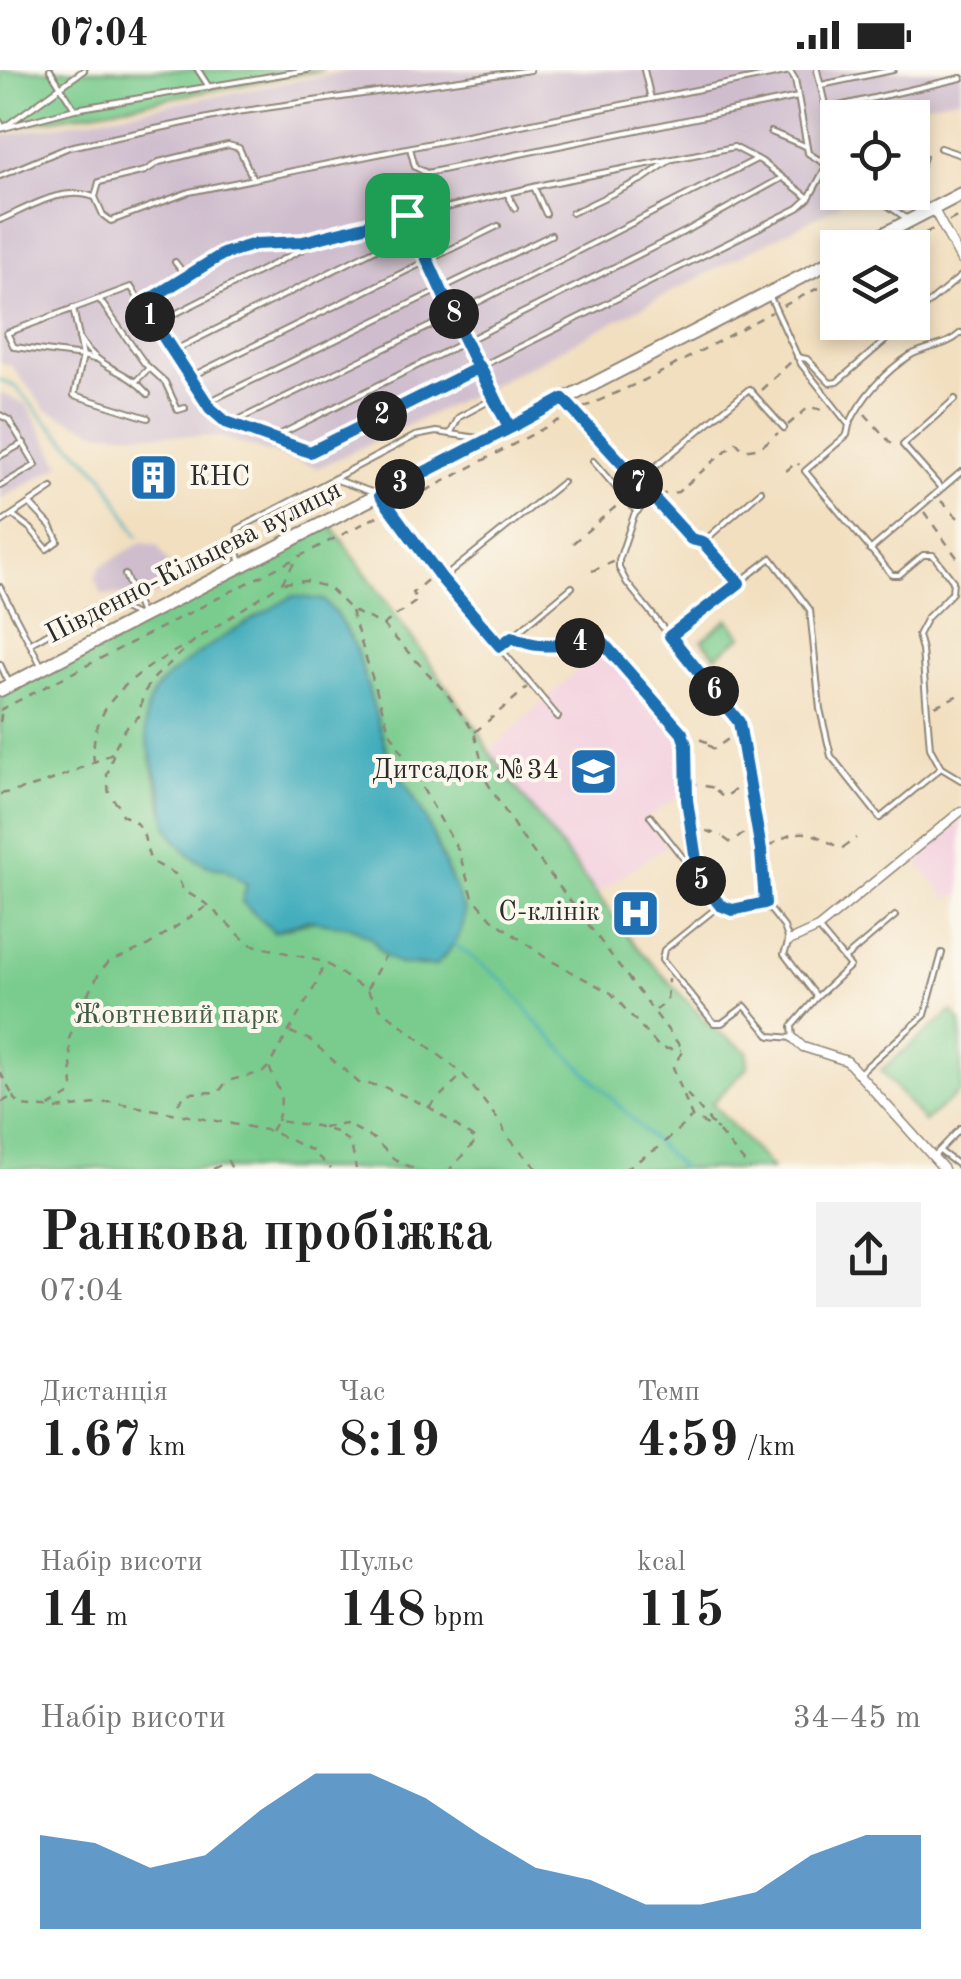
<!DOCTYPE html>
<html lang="uk">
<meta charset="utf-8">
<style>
body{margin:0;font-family:"Old Standard TT",serif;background:#f2f2f2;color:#222;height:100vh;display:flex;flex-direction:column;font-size:38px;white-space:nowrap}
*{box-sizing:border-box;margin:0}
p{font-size:32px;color:#767676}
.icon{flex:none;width:55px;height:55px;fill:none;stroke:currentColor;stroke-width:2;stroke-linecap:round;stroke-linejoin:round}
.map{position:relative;height:1099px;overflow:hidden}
.drawer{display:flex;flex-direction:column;background:#fff;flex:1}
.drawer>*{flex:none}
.fabs{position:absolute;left:820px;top:30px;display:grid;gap:20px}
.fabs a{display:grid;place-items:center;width:110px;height:110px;border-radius:0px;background:#fff;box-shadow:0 5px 15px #0003;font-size:50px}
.pin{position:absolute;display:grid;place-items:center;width:85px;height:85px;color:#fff;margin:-42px;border-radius:20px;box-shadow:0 5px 15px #0006}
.km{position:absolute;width:50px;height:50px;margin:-25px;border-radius:50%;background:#222;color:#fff;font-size:28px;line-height:50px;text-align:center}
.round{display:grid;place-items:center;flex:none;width:105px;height:105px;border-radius:0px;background:#f2f2f2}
.overview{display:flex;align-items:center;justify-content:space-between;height:170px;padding:0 40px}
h1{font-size:55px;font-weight:800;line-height:75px}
.figures{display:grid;grid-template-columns:repeat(3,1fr);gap:15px;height:170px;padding:10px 40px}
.figures div{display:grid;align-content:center}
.figures b{font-size:50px;font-weight:800}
.figures small{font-size:28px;font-weight:400}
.figures p{font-size:28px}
.chart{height:280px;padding:20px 40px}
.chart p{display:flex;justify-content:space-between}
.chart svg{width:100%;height:180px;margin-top:10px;fill:#1f6fb2;opacity:.7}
.status{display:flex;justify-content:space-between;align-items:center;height:70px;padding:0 50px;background:#fff;direction:ltr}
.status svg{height:28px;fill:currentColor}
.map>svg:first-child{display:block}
</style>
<div class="status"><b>07:04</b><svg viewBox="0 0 49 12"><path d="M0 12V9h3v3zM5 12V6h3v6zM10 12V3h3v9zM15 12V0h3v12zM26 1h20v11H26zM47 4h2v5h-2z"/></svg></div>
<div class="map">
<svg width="961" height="1099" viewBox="0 0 961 1099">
<rect width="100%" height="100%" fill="#fbf7ec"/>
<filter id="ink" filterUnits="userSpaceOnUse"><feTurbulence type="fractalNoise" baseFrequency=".01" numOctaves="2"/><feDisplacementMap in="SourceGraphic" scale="20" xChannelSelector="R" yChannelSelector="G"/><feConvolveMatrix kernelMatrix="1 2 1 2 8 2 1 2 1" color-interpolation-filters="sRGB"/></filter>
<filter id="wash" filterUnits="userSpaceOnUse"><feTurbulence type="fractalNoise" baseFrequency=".0048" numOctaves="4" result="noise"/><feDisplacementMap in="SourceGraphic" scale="40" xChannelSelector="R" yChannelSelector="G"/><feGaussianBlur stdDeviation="2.25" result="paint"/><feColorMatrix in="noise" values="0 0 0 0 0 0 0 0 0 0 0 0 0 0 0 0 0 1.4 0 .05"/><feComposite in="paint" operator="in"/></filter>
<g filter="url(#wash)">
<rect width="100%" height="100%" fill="#f2dfc0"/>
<g fill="#f3cfdf">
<path d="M604 576 684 675 686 720 645 750 666 776 596 824 489 682Z"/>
<path d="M961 752V829L956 824 948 830 915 789Z"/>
</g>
<g fill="#cfbdce">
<path d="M352 0H961V27L859 47 838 48 837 52 826 54 830 70 837 75 838 122 850 123 837 136 490 316 318 398 221 367 98 362 46 340 12 296 0 292V66Z"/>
<path d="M0 322 27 335 61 395 0 429Z"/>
<path d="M142 472 158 476 179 511 165 519 163 523 154 525H102L95 507 100 497Z"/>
</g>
<g fill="#7acc8e" stroke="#527c5c" stroke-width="2.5" fill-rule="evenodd">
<path d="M0 0H323L0 59Z"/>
<path d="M329 452 479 662 489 682 636 876 710 956 747 981 748 997 712 1033 772 1099H0V621ZM266 542 355 576 387 681 425 747 464 840C466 855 458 863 451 876 424 925 386 872 354 858 331 848 308 849 286 859L242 832 247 814 239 807 169 760 150 686 158 616 216 573Z"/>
<path d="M728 549 742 566 716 586 702 570Z"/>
<path d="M952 941 961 952V1021L924 1052 881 1000Z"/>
</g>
<path fill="#3dacbb" stroke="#346c73" stroke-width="2.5" d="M293 526 323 530 337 545 355 576 387 681 425 747 464 840C467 860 449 882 435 896L399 894 385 886 371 868 351 857 306 850 274 862 242 832 247 814 223 798C204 800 178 778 170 761 164 750 165 735 162 723 153 690 134 652 155 621 174 593 261 544 293 526Z"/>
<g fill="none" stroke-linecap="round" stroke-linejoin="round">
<g stroke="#3dacbb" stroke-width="2.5">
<path d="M0 310 16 317 47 352 102 404 138 466"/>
<path d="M452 872 505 912 540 956 682 1099"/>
</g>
</g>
</g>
<g filter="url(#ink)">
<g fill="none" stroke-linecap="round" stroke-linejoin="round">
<defs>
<g id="lane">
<path d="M50 0 74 38"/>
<path d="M198 0 209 17"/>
<path d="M644 0 651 29"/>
<path d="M817 0 826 39 961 8"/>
<path d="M821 15 893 0"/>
<path d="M0 52 3 58 84 0"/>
<path d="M0 59 75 39 307 0"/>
<path d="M771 62 805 76"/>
<path d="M410 78 415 97 427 103 798 27"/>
<path d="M940 78 961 85"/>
<path d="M0 106 69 77 237 42 530 0"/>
<path d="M253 109 239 78 228 75 159 92 145 101 99 112 95 127 103 145 111 151 189 122 790 1 795 9 808 83 838 102"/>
<path d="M534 117 546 144"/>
<path d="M912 121 924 87"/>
<path d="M868 122 906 148"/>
<path d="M912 122 918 142"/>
<path d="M507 123 515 138"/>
<path d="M572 143 643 109 669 91"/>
<path d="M408 146 508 354"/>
<path d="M0 150C28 138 63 115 94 127"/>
<path d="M175 192 185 205"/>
<path d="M99 229 145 294 165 312 178 340 185 338"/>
<path d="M771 229 801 294 849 355 847 365 805 401 892 505H899L923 485H933L953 511 952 523 927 548 918 565 922 580 930 678 941 698"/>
<path d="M142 233 223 184 255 175 303 172 546 114 734 77 761 91 809 128"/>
<path d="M73 238 83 286 94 289"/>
<path d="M912 247 961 206"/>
<path d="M155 254 323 169"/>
<path d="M79 268C102 303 123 296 148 324"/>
<path d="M173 281 414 160"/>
<path d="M797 287 807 289 830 313 837 312 907 252"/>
<path d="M190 307 498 156"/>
<path d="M136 311 149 298"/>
<path d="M206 333 551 165"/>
<path d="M566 333 652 426 634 445 619 490V498L627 513 739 652 761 781 765 833 784 857 789 871 784 884 817 927 792 956 793 968 770 966 745 936 722 953H714L662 890 664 880 720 835"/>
<path d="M0 345 9 350 36 395 0 416"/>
<path d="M148 348 74 325 83 286 14 277 7 263 131 217 210 338 226 352 310 382 798 138 809 128 827 95"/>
<path d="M234 352 455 244 757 89"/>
<path d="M849 355C861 328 885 301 911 285 928 276 946 277 961 263"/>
<path d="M450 364 459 347 493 329"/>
<path d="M273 368 688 160 780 109"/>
<path d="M0 386 24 373"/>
<path d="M593 391 636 441"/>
<path d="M334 409 380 425 442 509 558 647"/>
<path d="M637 412 749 319 784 358"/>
<path d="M940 417 903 375 955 329"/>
<path d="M14 446 31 459 47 479 58 471 51 456 30 434"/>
<path d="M0 453 52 418"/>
<path d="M870 480 961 402"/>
<path d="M240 490 236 473 238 459 415 366 436 362 478 368"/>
<path d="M125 505 141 544"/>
<path d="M442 509 563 412"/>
<path d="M738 512 703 472 761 421"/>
<path d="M0 517 41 595"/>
<path d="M86 541C107 533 117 535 138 546"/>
<path d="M669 566 771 488 810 540 820 639 831 686 880 748 941 698 961 710"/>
<path d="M31 573 70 551"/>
<path d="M502 575 572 517"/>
<path d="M0 594 8 611"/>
<path d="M650 746 720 835 732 840 765 833"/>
<path d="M844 889 895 846"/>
<path d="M817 927 850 896 818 858"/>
<path d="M858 1004 925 945 942 883"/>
<path d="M941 1082 961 1097"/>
<path d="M933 1087 961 1058"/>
</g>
<g id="street">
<path d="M933 138 961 190"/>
<path d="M789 871 818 858 961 741"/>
<path d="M793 968 803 977 847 991 944 1099"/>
</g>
<g id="primary">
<path d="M857 178 961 124"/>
<path d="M0 620 838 188"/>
</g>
</defs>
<use href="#lane" stroke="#8e8576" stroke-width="8"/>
<use href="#street" stroke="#8e8576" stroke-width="11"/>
<use href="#primary" stroke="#8e8576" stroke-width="16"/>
<g stroke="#8e8576" stroke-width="2.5" stroke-dasharray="8 8" stroke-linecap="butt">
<path d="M949 151 961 145"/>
<path d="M897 178 933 159"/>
<path d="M783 236 838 208"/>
<path d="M761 320 792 291"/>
<path d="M583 338 660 303 772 242"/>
<path d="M865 344 896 379"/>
<path d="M788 355 809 337 828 341"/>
<path d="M786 401 797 392 799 395"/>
<path d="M658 425 678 422 736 372 743 380 761 377 778 363"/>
<path d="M941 431 961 451"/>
<path d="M656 432 691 469 697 470"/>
<path d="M397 436 567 346"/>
<path d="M924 442 961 493"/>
<path d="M573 473 620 433"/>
<path d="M294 493 282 513 194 571 155 607 143 624 139 646 125 659 116 675 107 705 109 725 119 736 122 745C150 757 141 768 151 791L177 805 183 820 208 835 249 874 324 892 367 921 381 939 463 1004 502 1055 505 1064 537 1099"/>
<path d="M592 501 613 492"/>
<path d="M284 513 307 511 329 518 351 540 383 555 447 624 474 662 487 712 518 762 683 980 673 997 692 1047 718 1060"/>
<path d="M351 541 389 660 458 780 473 827 492 849 546 888 611 923 660 978 681 980"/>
<path d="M383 555 418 530 412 523 432 506"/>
<path d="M518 570C547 583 574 571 604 574L682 663 686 675 687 730 695 791"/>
<path d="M935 636 961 624"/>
<path d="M0 640 386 442"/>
<path d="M0 652 2 639"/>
<path d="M475 662 527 618"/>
<path d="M685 664 707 672"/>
<path d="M708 675 714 679 734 665"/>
<path d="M94 692C87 630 143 599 188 574"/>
<path d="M689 713 715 718"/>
<path d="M716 721 724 728 743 714"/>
<path d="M0 724C41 717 77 701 114 682"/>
<path d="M691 756 722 766"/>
<path d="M724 768 731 773 751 758"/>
<path d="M769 776C802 756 808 760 841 779L856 768"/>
<path d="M367 919 385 886"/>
<path d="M656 940 667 931 668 909"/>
<path d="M290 962 310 970 359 1013 382 1016 429 1037 477 1070 450 1099"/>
<path d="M0 1002 13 1026 0 1033"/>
<path d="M687 1024 714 1056"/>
<path d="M13 1026 21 1036 56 1039 112 1032 271 1061 311 1080 331 1099"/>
<path d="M178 1034 187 1023 219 1022 227 1011 263 1002 268 997"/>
<path d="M49 1037 69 1025 73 1016 69 969 79 940 101 900 109 892 147 876 207 836"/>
<path d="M429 1037 462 1005"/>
<path d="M277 1051C286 1023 277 1020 269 996L318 911 324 893"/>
<path d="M323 1057 347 1054 374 1069 393 1088 414 1099"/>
<path d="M271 1061 277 1051 317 1056 336 1062 351 1073 356 1099"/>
<path d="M719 1062 750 1099"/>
<path d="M213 1099 228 1091 232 1099"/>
<path d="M625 1099 658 1078 691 1048"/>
</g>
<use href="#lane" stroke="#fff" stroke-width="4"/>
<use href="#street" stroke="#fff" stroke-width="8"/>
<use href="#primary" stroke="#fff" stroke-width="12"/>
</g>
</g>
<g fill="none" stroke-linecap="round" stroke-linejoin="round" filter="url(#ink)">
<defs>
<path id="route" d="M407 145 303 172 255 174 223 184 142 234 210 338 226 352 310 382 480 297 510 358 380 425 442 509 500 576 512 567C547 584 569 570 604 574L682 663 686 675 687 730 696 790 689 796 720 835 732 840 765 833 761 780 739 652 670 566 739 513 703 472 691 469 563 329 510 358C471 290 440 216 407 145"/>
</defs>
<use href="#route" stroke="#fff" stroke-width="20"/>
<use href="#route" stroke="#1f6fb2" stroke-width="12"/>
</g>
<defs>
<symbol id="building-square" viewBox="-11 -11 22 22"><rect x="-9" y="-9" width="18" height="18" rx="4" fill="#1f6fb2" stroke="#fbf7ec"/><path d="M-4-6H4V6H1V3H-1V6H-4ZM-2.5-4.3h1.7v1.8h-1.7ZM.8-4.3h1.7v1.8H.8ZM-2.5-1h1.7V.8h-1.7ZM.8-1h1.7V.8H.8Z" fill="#fff"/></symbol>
<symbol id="school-square" viewBox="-11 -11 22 22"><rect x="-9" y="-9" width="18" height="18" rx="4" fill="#1f6fb2" stroke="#fbf7ec"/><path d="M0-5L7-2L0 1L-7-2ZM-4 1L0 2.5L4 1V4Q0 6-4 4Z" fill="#fff"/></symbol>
<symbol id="hospital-square" viewBox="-11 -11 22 22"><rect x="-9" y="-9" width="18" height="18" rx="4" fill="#1f6fb2" stroke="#fbf7ec"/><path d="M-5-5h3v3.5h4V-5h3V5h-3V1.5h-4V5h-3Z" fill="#fff"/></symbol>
</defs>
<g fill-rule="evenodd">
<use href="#building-square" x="126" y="380" width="55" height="55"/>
<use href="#school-square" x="566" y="674" width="55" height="55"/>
<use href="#hospital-square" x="608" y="816" width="55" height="55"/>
</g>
<g text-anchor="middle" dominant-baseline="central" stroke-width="8" stroke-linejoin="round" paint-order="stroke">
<g font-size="28" fill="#2b2b2b" stroke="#fbf7ec" text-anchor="end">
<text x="189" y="408" text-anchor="start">КНС</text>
<text x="559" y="701">Дитсадок №34</text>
<text x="600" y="843">С-клінік</text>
</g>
<g font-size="28" fill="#2b2b2b" stroke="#fbf7ec">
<text transform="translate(194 493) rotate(-27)">Південно-Кільцева вулиця</text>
</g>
<g font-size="28" fill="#435b49" stroke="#fbf7ec">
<text x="176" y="946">Жовтневий парк</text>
</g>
</g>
</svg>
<div class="fabs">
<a><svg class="icon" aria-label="locate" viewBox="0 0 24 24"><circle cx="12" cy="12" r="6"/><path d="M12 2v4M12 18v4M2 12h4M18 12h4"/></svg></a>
<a><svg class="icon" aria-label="layers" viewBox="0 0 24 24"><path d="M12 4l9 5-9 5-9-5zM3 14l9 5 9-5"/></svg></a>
</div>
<div class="pin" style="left:407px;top:145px;background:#1e9e55"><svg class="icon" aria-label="arrive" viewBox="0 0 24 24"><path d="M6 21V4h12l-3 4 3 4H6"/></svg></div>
<b class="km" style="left:150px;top:247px">1</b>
<b class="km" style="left:382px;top:346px">2</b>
<b class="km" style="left:400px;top:414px">3</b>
<b class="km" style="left:580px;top:573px">4</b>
<b class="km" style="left:701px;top:811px">5</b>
<b class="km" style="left:714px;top:621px">6</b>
<b class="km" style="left:638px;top:414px">7</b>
<b class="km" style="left:454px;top:244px">8</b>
</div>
<section class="drawer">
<div class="overview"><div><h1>Ранкова пробіжка</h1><p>07:04</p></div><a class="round"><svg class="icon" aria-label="share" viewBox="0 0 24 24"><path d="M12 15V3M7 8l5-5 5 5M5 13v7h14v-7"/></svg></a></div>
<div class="figures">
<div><p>Дистанція</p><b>1.67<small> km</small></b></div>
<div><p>Час</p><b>8:19</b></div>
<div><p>Темп</p><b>4:59<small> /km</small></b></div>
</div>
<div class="figures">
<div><p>Набір висоти</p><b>14<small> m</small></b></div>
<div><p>Пульс</p><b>148<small> bpm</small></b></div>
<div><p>kcal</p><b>115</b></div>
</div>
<div class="chart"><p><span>Набір висоти</span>34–45 m</p>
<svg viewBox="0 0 160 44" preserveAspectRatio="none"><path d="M0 44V21L10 23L20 29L30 26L40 15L50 6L60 6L70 12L80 21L90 29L100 32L110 38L120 38L130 35L140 26L150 21L160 21V44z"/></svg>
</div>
</section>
